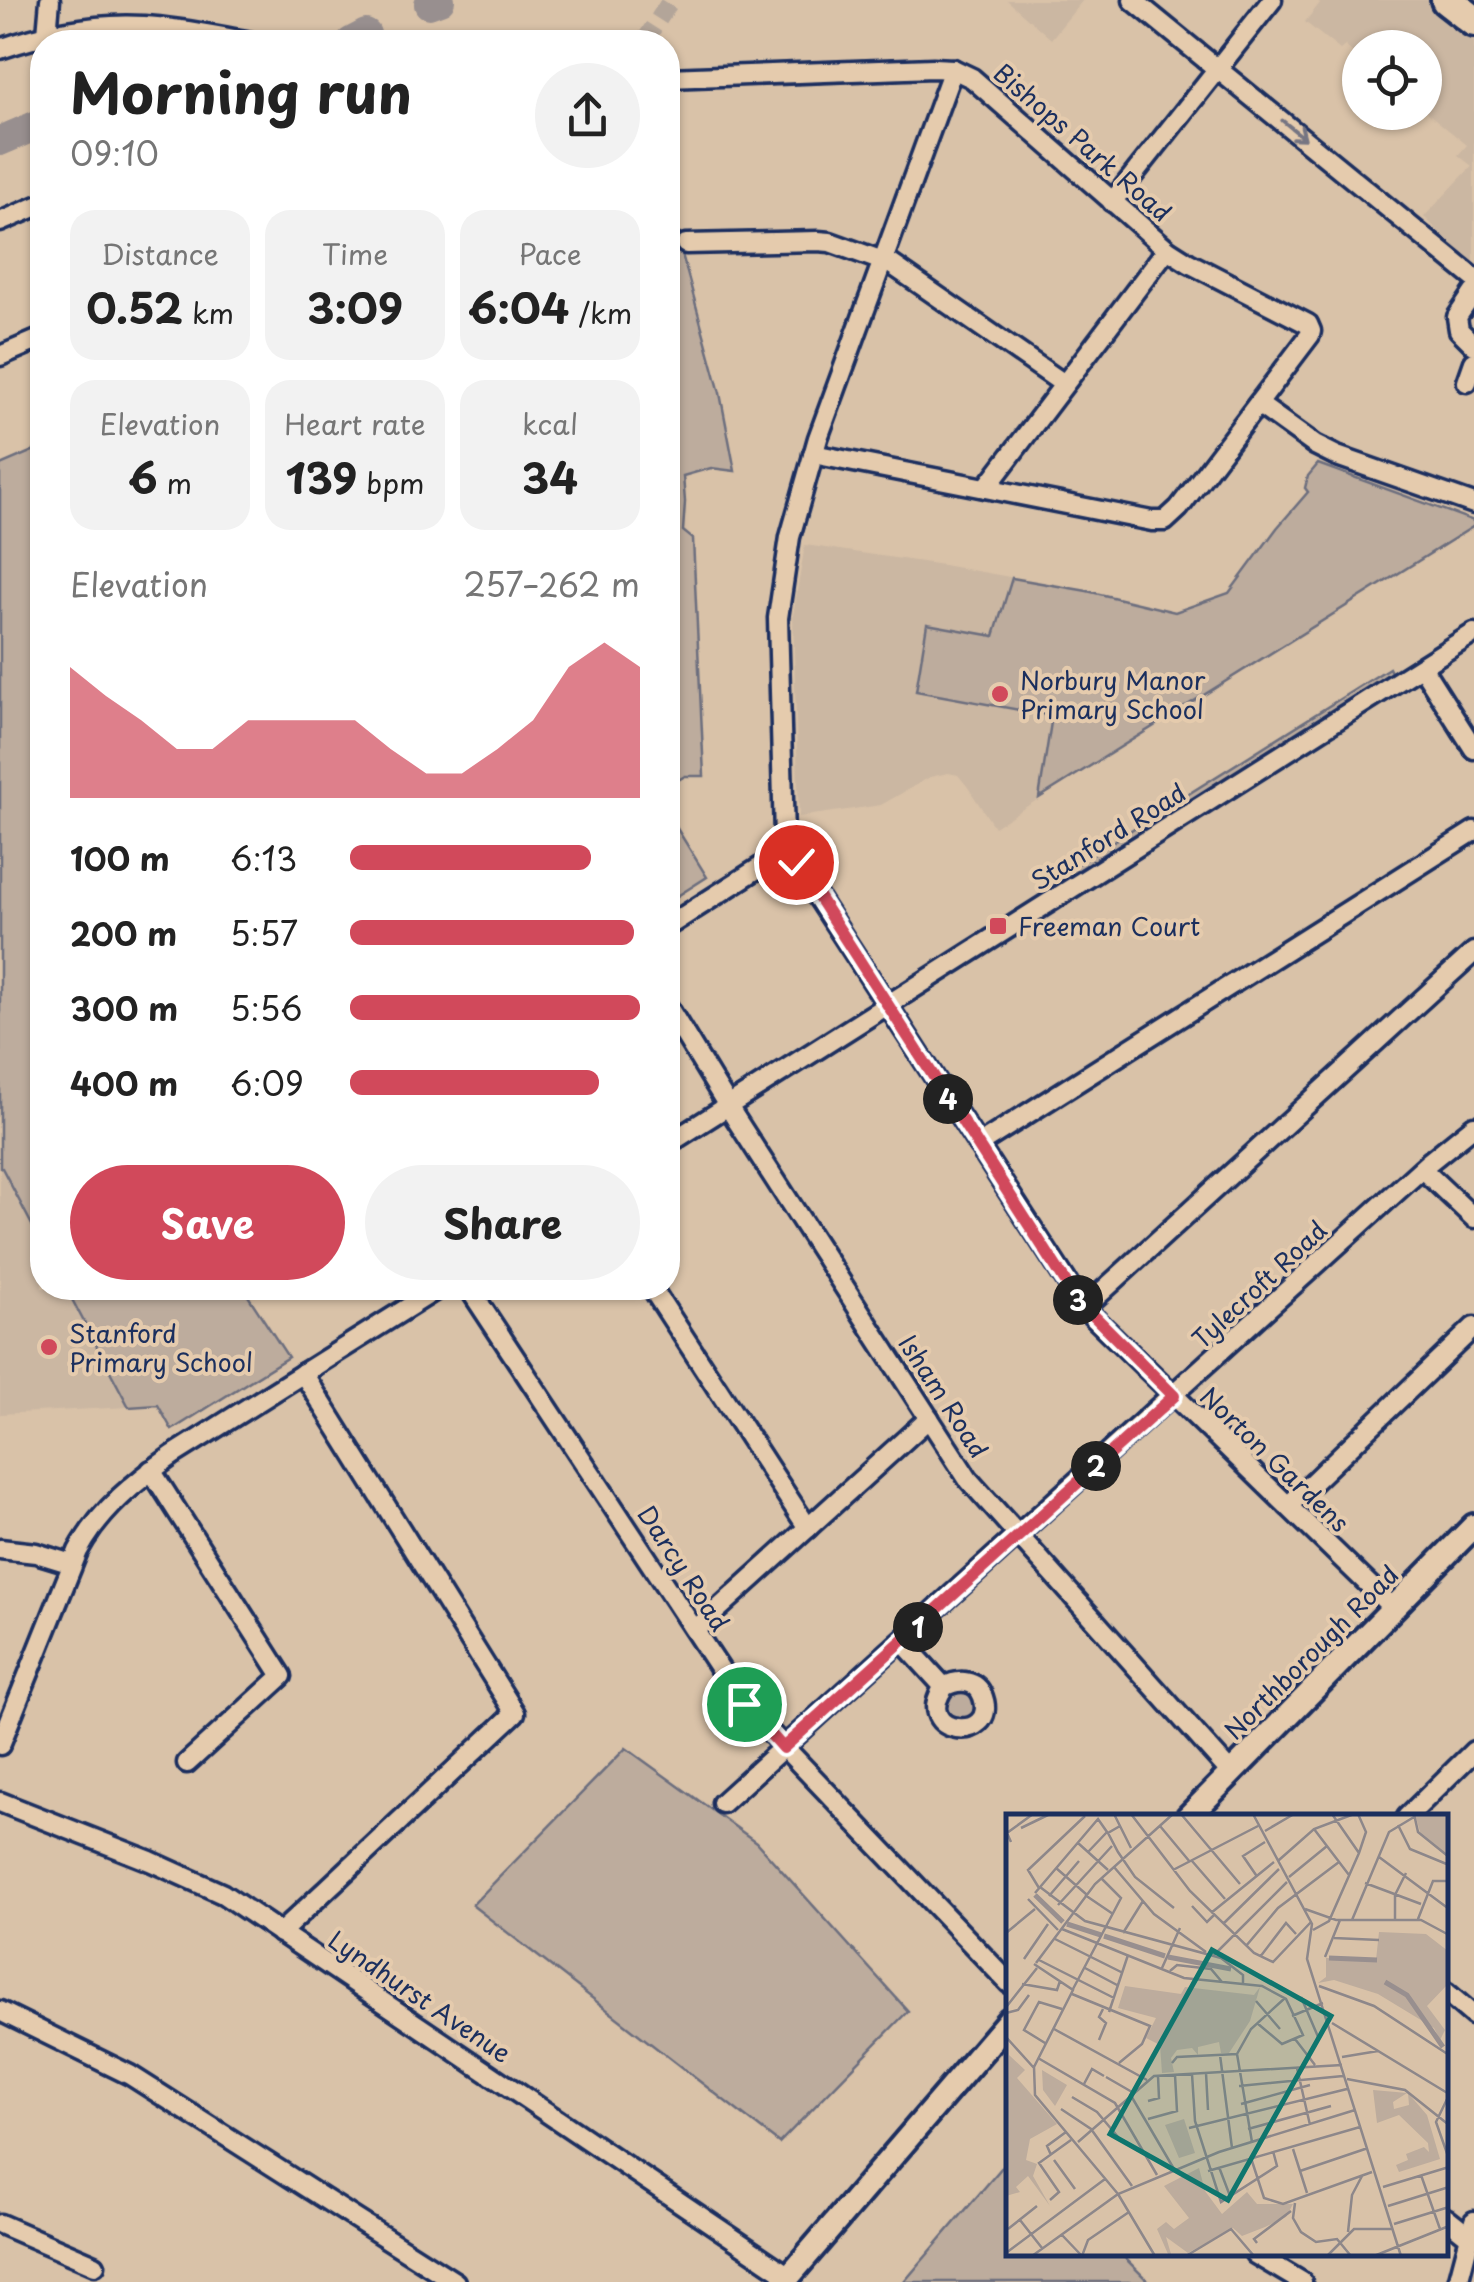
<!DOCTYPE html>
<meta charset="utf-8">
<style>
body{margin:0;font-family:"Playpen Sans",sans-serif;background:#f2f2f2;color:#222;height:100vh;display:flex;flex-direction:column;font-size:38px;white-space:nowrap}
*{box-sizing:border-box;margin:0}
p{font-size:32px;color:#767676}
.icon{flex:none;width:55px;height:55px;fill:none;stroke:currentColor;stroke-width:2;stroke-linecap:round;stroke-linejoin:round}
.map{position:relative;flex:1;overflow:hidden}
.sheet{position:absolute;left:30px;top:30px;width:650px;height:1270px;display:flex;flex-direction:column;background:#fff;border-radius:40px;box-shadow:0 2px 8px #0004}
.sheet>*{flex:none}
.tools{position:absolute;left:1342px;top:30px;display:grid;gap:20px}
.tools a{display:grid;place-items:center;width:100px;height:100px;border-radius:50%;background:#fff;box-shadow:0 2px 8px #0004;font-size:50px}
.pin{position:absolute;display:grid;place-items:center;width:85px;height:85px;color:#fff;margin:-42px;border:5px solid #fff;border-radius:50%;box-shadow:0 2px 10px #0007}
.km{position:absolute;width:50px;height:50px;margin:-25px;border-radius:50%;background:#222;color:#fff;font-size:28px;line-height:50px;text-align:center}
.round{display:grid;place-items:center;flex:none;width:105px;height:105px;border-radius:52px;background:#f2f2f2}
.headline{display:flex;align-items:center;justify-content:space-between;height:170px;padding:0 40px}
h1{font-size:55px;font-weight:700;line-height:75px}
.metrics{display:grid;grid-template-columns:repeat(3,1fr);gap:15px;height:170px;padding:10px 40px}
.metrics div{display:grid;align-content:center;border-radius:25px;background:#f2f2f2;text-align:center}
.metrics b{font-size:42px;font-weight:700}
.metrics small{font-size:28px;font-weight:400}
.metrics p{font-size:28px}
.chart{height:280px;padding:20px 40px}
.chart p{display:flex;justify-content:space-between}
.chart svg{width:100%;height:180px;margin-top:10px;fill:#d1495b;opacity:.7}
.button{display:flex;gap:20px;margin-top:auto;padding:20px 40px}
.button a{flex:1;height:115px;border-radius:60px;background:#d1495b;color:#fff;font-size:40px;font-weight:700;line-height:115px;text-align:center}
.button a+a{background:#f2f2f2;color:#222}
ul{padding:0 40px;list-style:none;font-size:32px}
li{display:grid;grid-template-columns:160px 120px 1fr;align-items:center;height:75px}
li i{height:25px;border-radius:12px;background:#d1495b}
.map>svg:first-child{display:block}
</style>
<div class="map">
<svg width="1474" height="2282" viewBox="0 0 1474 2282">
<rect width="100%" height="100%" fill="#d9c2a8"/>
<filter id="ink" filterUnits="userSpaceOnUse"><feTurbulence type="fractalNoise" baseFrequency=".01" numOctaves="2"/><feDisplacementMap in="SourceGraphic" scale="20" xChannelSelector="R" yChannelSelector="G"/><feConvolveMatrix kernelMatrix="1 2 1 2 8 2 1 2 1" color-interpolation-filters="sRGB"/></filter>
<g filter="url(#ink)">
<g fill="#cbb7a2">
<path d="M1007 0H1083L1051 39Z"/>
<path d="M1317 0H1474V266L1424 217 1472 166 1458 155 1467 145 1425 111V48H1360V59L1345 46 1340 50 1305 22 1320 3Z"/>
<path d="M1318 464 1474 521V526L994 827 967 786 958 775 948 773 930 777 881 805 799 817 793 615 805 545 943 565 1087 591 1175 612 1229 593 1277 528 1308 492 1305 488 1308 476Z"/>
<path d="M0 1167H2L42 1244V1288H66L129 1407 0 1414Z"/>
</g>
<g fill="#bdac9d" stroke="#6c6e7e" stroke-width="2.5">
<path d="M668 203 720 393 735 471 711 468 683 476 685 502 683 531 693 539 704 776H685L668 786Z"/>
<path d="M42 447V1244L2 1168 0 1167V465Z"/>
<path d="M1318 464 1474 521V526L1039 798 1052 716 916 691 927 624 994 636 1012 578 1087 591 1175 612 1229 593 1277 528 1308 492 1305 488 1308 476Z"/>
<path d="M1389 668 1391 672 1366 690 1045 891 1042 886Z"/>
<path d="M668 814 707 877 668 902V813Z"/>
<path d="M66 1288H208L212 1293 220 1288H243L288 1357 172 1430 158 1405 129 1407Z"/>
<path d="M947 1689H976L978 1719 948 1723 943 1693Z"/>
<path d="M626 1748 756 1842 908 2011 779 2143 472 1905Z"/>
<path d="M1009 2159V2254L1122 2255 1149 2282H904Z"/>
</g>
<g fill="none" stroke-linecap="round" stroke-linejoin="round">
<g stroke="#988f8f" stroke-width="30">
<path d="M429 4 440 0"/>
<path d="M351 42 366 34"/>
<path d="M0 141 42 123"/>
</g>
<path stroke="#b3a599" stroke-width="18" stroke-dasharray="18 9" stroke-linecap="butt" d="M644 42 671 0"/>
<defs>
<g id="minor">
<path d="M1133 0 1474 278"/>
<path d="M47 34 50 0"/>
<path d="M0 49C46 33 95 23 144 26 180 28 216 36 251 42"/>
<path d="M953 69 818 438 790 537 778 618 784 837 787 850 1084 1308 1393 1608"/>
<path d="M668 78 933 68 953 69 972 78 1167 249 1189 263 1308 324 1311 331 1310 335 1179 508 1165 521H1152L813 454"/>
<path d="M1112 202 1272 0"/>
<path d="M0 222 42 204"/>
<path d="M686 244 818 241 830 242 891 264 1064 384"/>
<path d="M1474 292 1457 317 1459 330 1474 345"/>
<path d="M0 356 42 338"/>
<path d="M1467 382 1474 362"/>
<path d="M1258 404 1315 445 1337 456 1474 504"/>
<path d="M986 488 1167 249"/>
<path d="M1422 667 1474 749"/>
<path d="M668 926 787 850"/>
<path d="M668 1007 736 1119 968 1479 1231 1773"/>
<path d="M668 1144 1474 633"/>
<path d="M978 1145 1474 831"/>
<path d="M1422 1169 1474 1218"/>
<path d="M469 1288 743 1704 1009 1983"/>
<path d="M652 1288 808 1528"/>
<path d="M1084 1308 1474 952"/>
<path d="M151 1470 282 1676 187 1763"/>
<path d="M1288 1506 1474 1327"/>
<path d="M0 1549 36 1553 72 1564"/>
<path d="M695 1630 929 1418"/>
<path d="M902 1641 944 1687C958 1679 977 1679 983 1697 999 1744 910 1736 944 1687"/>
<path d="M0 1745 78 1551C100 1510 136 1481 173 1455L439 1288"/>
<path d="M0 1802 150 1861 223 1894 789 2276"/>
<path d="M722 1803 1428 1163 1474 1126"/>
<path d="M1407 1817 1474 1751"/>
<path d="M280 1933 515 1713 303 1373"/>
<path d="M1446 1992 1474 2016"/>
<path d="M0 2011 130 2075 455 2282"/>
<path d="M1446 2218 1470 2237"/>
<path d="M0 2224 95 2265"/>
<path d="M1255 2254 1302 2282"/>
<path d="M1458 2282 1474 2221"/>
</g>
<g id="tertiary">
<path d="M1188 1817 1474 1526"/>
<path d="M784 2282 1009 2020"/>
</g>
<path id="trunk" d="M1447 0 1474 21"/>
</defs>
<use href="#minor" stroke="#1b2f5e" stroke-width="25"/>
<use href="#tertiary" stroke="#1b2f5e" stroke-width="30"/>
<use href="#trunk" stroke="#1b2f5e" stroke-width="38"/>
<use href="#minor" stroke="#e5cbad" stroke-width="18"/>
<use href="#tertiary" stroke="#e5cbad" stroke-width="22"/>
<use href="#trunk" stroke="#e5cbad" stroke-width="30"/>
</g>
<defs><path id="oneway-shaft" d="M-6 0H5M1.5-3L5.5 0L1.5 3" fill="none" stroke-width="1.6" stroke-linecap="round" stroke-linejoin="round" transform="scale(2.5)"/></defs>
<use stroke="#767582" href="#oneway-shaft" transform="translate(1294 130) rotate(39)"/>
</g>
<g fill="none" stroke-linecap="round" stroke-linejoin="round" filter="url(#ink)">
<defs>
<path id="route" d="M744 1704 783 1748 1174 1396 1076 1298 796 862"/>
</defs>
<use href="#route" stroke="#fff" stroke-width="20"/>
<use href="#route" stroke="#d1495b" stroke-width="12"/>
</g>
<g fill="#d1495b" stroke="#e5cbad" stroke-width="4">
<circle cx="1000" cy="694" r="10"/>
<rect x="988" y="916" width="20" height="20" rx="5"/>
<circle cx="49" cy="1347" r="10"/>
</g>
<g text-anchor="middle" dominant-baseline="central" stroke-width="8" stroke-linejoin="round" paint-order="stroke">
<g font-size="25" fill="#1b2f5e" stroke="#e5cbad">
<text transform="translate(1083 142) rotate(41)">Bishops Park Road</text>
<text transform="translate(1108 836) rotate(-32)">Stanford Road</text>
<text transform="translate(1259 1284) rotate(-43)">Tylecroft Road</text>
<text transform="translate(944 1396) rotate(57)">Isham Road</text>
<text transform="translate(1275 1459) rotate(44)">Norton Gardens</text>
<text transform="translate(684 1568) rotate(57)">Darcy Road</text>
<text transform="translate(1311 1652) rotate(-45)">Northborough Road</text>
<text transform="translate(420 1996) rotate(34)">Lyndhurst Avenue</text>
</g>
<g font-size="25" fill="#1b2f5e" stroke="#e5cbad" text-anchor="start">
<text x="1020" y="680">Norbury Manor<tspan x="1020" dy="29">Primary School</tspan></text>
<text x="1018" y="926">Freeman Court</text>
<text x="69" y="1333">Stanford<tspan x="69" dy="29">Primary School</tspan></text>
</g>
</g>
<g transform="translate(1006 1814)">
<rect width="442" height="442" fill="#d9c2a8"/>
<path d="M409 0H442V41L414 18ZM373 118 420 120 442 137V170L421 192 439 216 434 226 428 214 372 180 328 166 312 169 320 163V144L370 146ZM119 172 175 180 179 173 248 181 254 173 244 207 223 239H215L213 228 192 233V241L186 234 171 236 165 244 168 258 156 259 154 231 140 224 150 204 112 194ZM3 241 19 256 11 264 51 310 24 325 20 346 31 350 27 362 44 392 22 362 10 373 14 378 0 382ZM36 256 61 271 49 292 37 276ZM367 276 401 279 387 288 388 295 403 291 402 279 421 301 434 345 393 358 390 351 402 346 400 340 418 333 423 338 422 329 393 301 371 309ZM178 305 189 339 173 344 159 311ZM193 354 199 377 216 400 241 378 251 390H287L280 403 259 413 236 422 227 414 182 439 160 423 165 440H172H162L151 415 160 408 168 415 183 404 158 372Z" fill="#bdac9d"/>
<path fill="none" stroke="#988f8f" stroke-width="5" d="M29 81 57 108M61 110 95 121M98 122 159 142M162 143 225 155M323 144 371 146M379 168 401 181 437 233"/>
<path fill="none" stroke="#8d878a" stroke-width="2.5" d="M108 0 125 34M125 0 184 77 248 139 267 148 305 108M175 0 234 70M247 0 306 110 301 145 395 442M326 0 353 39M408 0 412 18 443 43M392 11 404 35 443 51M114 12 102 19 112 38 129 63 168 94M154 12 184 48M15 14 44 0M308 15 343 61M259 17 288 0M5 28 1 19 27 0M72 29 102 56M373 43 443 95M273 46 308 15 348 0M186 47 219 85M108 53 148 100 200 138M50 54 80 80M167 56 252 12M250 61 237 42 259 28M283 63 321 32M359 69 415 90M34 73 79 107 215 144 237 161V170M33 74 22 56 79 2M29 79 92 5 101 18 82 38M79 81 107 100M43 82 73 47M22 85 52 116M52 91 106 32M186 92 201 108 208 101M299 95 330 106H415L443 121M205 99 268 48M389 105V81L400 59M412 105 427 67H443M346 106 383 18 408 3M217 110 273 55M56 115 178 164 256 172 280 185 297 221 276 230 251 209M307 116 323 107 353 39 360 18 352 0M0 119 29 95M117 119 137 87M328 124 373 126M49 125 115 158M240 132 272 94 333 48M208 141 281 68M254 143 280 109 290 120M319 143 334 106M18 145 42 110M33 146 108 184M30 149 89 70 167 0M79 154 111 171M156 154 174 114M164 157 171 151 205 155 216 168M16 170 51 176 54 167M313 172 368 192 443 241M67 175 115 84 96 65M66 180 144 212 136 230 113 249M295 183 313 225M250 187 274 215M1 192 31 154M103 198 122 141M0 199 12 196 23 181M286 202 317 189M326 209 443 280M48 215 141 266M0 223 28 254M289 225 309 251M93 226 100 209 93 203 97 195M39 229 18 216 33 188 56 195M231 240 246 328M231 240 245 215 279 184M214 241 226 334M336 243 372 237M32 244 109 289 151 361M166 249 171 243 231 240M291 254 304 311M200 259 202 296M186 260 189 307 215 388 271 352 267 337M100 263 126 278M341 265 399 276 443 311M78 270 86 255 98 262M233 272 337 262M124 280 168 355M443 281 430 308 443 345M66 283 91 298 112 323M142 287 153 284 152 262M235 290 304 271M55 295 85 315 126 372M142 305 171 297 169 261M183 314 341 275M242 315 325 292M72 328 148 262 336 251M287 335 301 379M45 341 41 332 60 318M245 344 258 384 277 390 366 358M48 346 69 375M213 353 224 382M202 357 354 313M294 357 362 334M415 361 434 415M377 373 443 353M44 386 53 378 33 349 65 326M289 389 287 404 295 418 310 428 331 425 345 442M382 392 443 373M14 406 36 434M388 410 443 393M2 415 31 392M342 418 346 381 356 362M56 421 76 442 82 426 123 398M251 429 248 425 285 397M0 439 99 365M26 442 112 380 29 281 28 253 67 176 28 150M149 442 112 380 213 338 349 296M180 442 225 415 248 442M321 442 348 415H386M368 442 443 412"/>
<path fill="#0f766e" fill-opacity="0.15" stroke="#0f766e" stroke-width="5" d="M206 136 325 202 222 386 104 320Z"/>
<rect width="442" height="442" fill="none" stroke="#1b2f5e" stroke-width="5"/>
</g>
</svg>
<div class="tools">
<a><svg class="icon" aria-label="locate" viewBox="0 0 24 24"><circle cx="12" cy="12" r="6"/><path d="M12 2v4M12 18v4M2 12h4M18 12h4"/></svg></a>
</div>
<div class="pin" style="left:744px;top:1704px;background:#1e9e55"><svg class="icon" aria-label="arrive" viewBox="0 0 24 24"><path d="M6 21V4h12l-3 4 3 4H6"/></svg></div>
<div class="pin" style="left:796px;top:862px;background:#d93025"><svg class="icon" aria-label="check" viewBox="0 0 24 24"><path d="M5 12l5 5 9-10"/></svg></div>
<b class="km" style="left:918px;top:1627px">1</b>
<b class="km" style="left:1096px;top:1466px">2</b>
<b class="km" style="left:1078px;top:1300px">3</b>
<b class="km" style="left:948px;top:1099px">4</b>
<section class="sheet">
<div class="headline"><div><h1>Morning run</h1><p>09:10</p></div><a class="round"><svg class="icon" aria-label="share" viewBox="0 0 24 24"><path d="M12 15V3M7 8l5-5 5 5M5 13v7h14v-7"/></svg></a></div>
<div class="metrics">
<div><p>Distance</p><b>0.52<small> km</small></b></div>
<div><p>Time</p><b>3:09</b></div>
<div><p>Pace</p><b>6:04<small> /km</small></b></div>
</div>
<div class="metrics">
<div><p>Elevation</p><b>6<small> m</small></b></div>
<div><p>Heart rate</p><b>139<small> bpm</small></b></div>
<div><p>kcal</p><b>34</b></div>
</div>
<div class="chart"><p><span>Elevation</span>257–262 m</p>
<svg viewBox="0 0 160 44" preserveAspectRatio="none"><path d="M0 44V12L10 19L20 25L30 32L40 32L50 25L60 25L70 25L80 25L90 32L100 38L110 38L120 32L130 25L140 12L150 6L160 12V44z"/></svg>
</div>
<ul>
<li><b>100 m</b>6:13<i style="width:83%"></i></li>
<li><b>200 m</b>5:57<i style="width:98%"></i></li>
<li><b>300 m</b>5:56<i style="width:100%"></i></li>
<li><b>400 m</b>6:09<i style="width:86%"></i></li>
</ul>
<div class="button"><a>Save</a><a>Share</a></div>
</section>
</div>
